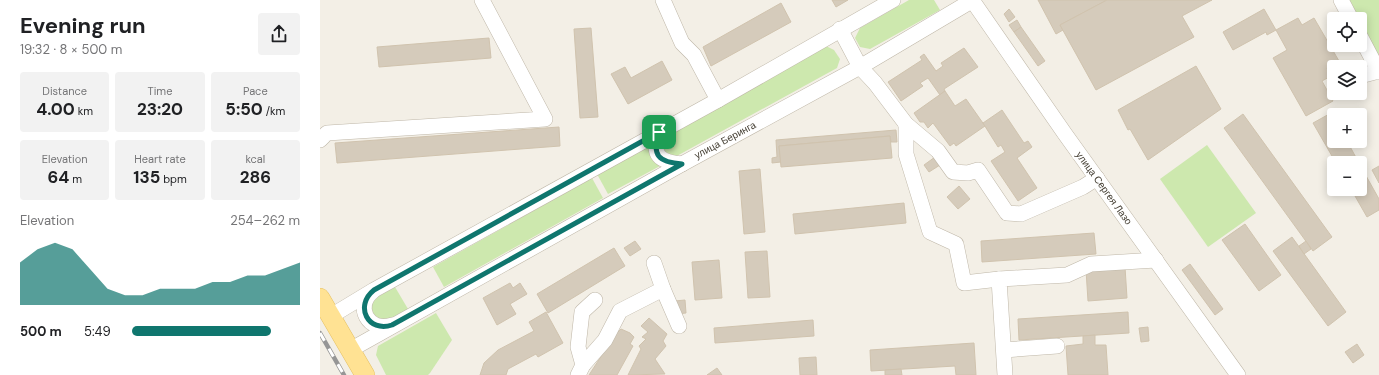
<!DOCTYPE html>
<meta charset="utf-8">
<style>
body{margin:0;font-family:"DM Sans",sans-serif;background:#f2f2f2;color:#202124;height:100vh;display:flex;flex-direction:column;font-size:15px;white-space:nowrap}
*{box-sizing:border-box;margin:0}
p{font-size:13px;color:#757577}
.icon{flex:none;width:22px;height:22px;fill:none;stroke:currentColor;stroke-width:2;stroke-linecap:round;stroke-linejoin:round}
.map{position:relative;flex:1;overflow:hidden}
.panel{display:flex;flex-direction:column;background:#fff;width:320px}
.panel>*{flex:none}
.buttons{position:absolute;left:1007px;top:12px;display:grid;gap:8px}
.buttons a{display:grid;place-items:center;width:40px;height:40px;border-radius:4px;background:#fff;box-shadow:0 2px 10px #0003;font-size:20px}
.pin{position:absolute;display:grid;place-items:center;width:34px;height:34px;color:#fff;margin:-17px;border-radius:8px;box-shadow:0 2px 6px #0006}
.round{display:grid;place-items:center;flex:none;width:42px;height:42px;border-radius:4px;background:#f2f2f2}
.summary{display:flex;align-items:center;justify-content:space-between;height:68px;padding:0 20px}
h1{font-size:22px;font-weight:700;line-height:30px}
.metrics{display:grid;grid-template-columns:repeat(3,1fr);gap:6px;height:68px;padding:4px 20px}
.metrics div{display:grid;align-content:center;border-radius:4px;background:#f2f2f2;text-align:center}
.metrics b{font-size:17px;font-weight:700}
.metrics small{font-size:11px;font-weight:400}
.metrics p{font-size:11px}
.chart{height:112px;padding:8px 20px}
.chart p{display:flex;justify-content:space-between}
.chart svg{width:100%;height:72px;margin-top:4px;fill:#0f766e;opacity:.7}
ul{padding:0 20px;list-style:none;font-size:13px}
li{display:grid;grid-template-columns:64px 48px 1fr;align-items:center;height:30px}
li i{height:10px;border-radius:5px;background:#0f766e}
main{display:flex;flex:1;min-height:0}
.map>svg:first-child{display:block}
</style>
<main>
<section class="panel">
<div class="summary"><div><h1>Evening run</h1><p>19:32 · 8 × 500 m</p></div><a class="round"><svg class="icon" aria-label="share" viewBox="0 0 24 24"><path d="M12 15V3M7 8l5-5 5 5M5 13v7h14v-7"/></svg></a></div>
<div class="metrics">
<div><p>Distance</p><b>4.00<small> km</small></b></div>
<div><p>Time</p><b>23:20</b></div>
<div><p>Pace</p><b>5:50<small> /km</small></b></div>
</div>
<div class="metrics">
<div><p>Elevation</p><b>64<small> m</small></b></div>
<div><p>Heart rate</p><b>135<small> bpm</small></b></div>
<div><p>kcal</p><b>286</b></div>
</div>
<div class="chart"><p><span>Elevation</span>254–262 m</p>
<svg viewBox="0 0 160 44" preserveAspectRatio="none"><path d="M0 44V18L10 10L20 6L30 10L40 22L50 34L60 38L70 38L80 34L90 34L100 34L110 30L120 30L130 26L140 26L150 22L160 18V44z"/></svg>
</div>
<ul>
<li><b>500 m</b>5:49<i style="width:83%"></i></li>
</ul>
</section>
<div class="map">
<svg width="1059" height="375" viewBox="0 0 1059 375">
<rect width="100%" height="100%" fill="#f3efe6"/>
<g fill="#cde8ae">
<path d="M589 0H614L620 10 550 49 540 47 535 38 540 28Z"/>
<path d="M1027 0H1059V62L1040 26V19H1037Z"/>
<path d="M506 46 514 50 520 59 517 68 355 157 346 156 340 146 343 137Z"/>
<path d="M328 145 340 166 288 194 277 174Z"/>
<path d="M887 145 936 213 888 247 840 179Z"/>
<path d="M272 178 283 198 124 287 113 267Z"/>
<path d="M75 287 88 309 67 321H56L49 305 54 299Z"/>
<path d="M116 313 132 340 110 373 108 375H66L56 355 58 346Z"/>
</g>
<g fill="#d5cbbb" stroke="#d0c3ae">
<path d="M512 0H528L516 7Z"/>
<path d="M718 0H787L740 25 743 30 736 34Z"/>
<path d="M787 0H892L862 16 874 37 776 90 740 25Z"/>
<path d="M461 3 471 22 391 66 383 47Z"/>
<path d="M689 9 695 17 689 22 684 14Z"/>
<path d="M944 9 956 30 947 35 946 32 913 50 903 32Z"/>
<path d="M978 18 982 25 994 18 1019 61 1007 68 1011 76 1002 81 1013 101 986 116 953 58 967 50 956 30Z"/>
<path d="M697 20 701 27 694 32 689 25Z"/>
<path d="M701 27 725 61 718 66 694 32Z"/>
<path d="M271 28 278 117 260 118 254 29Z"/>
<path d="M169 38 171 58 59 67 57 47Z"/>
<path d="M644 48 658 67 624 89 625 91 620 95 608 78 600 83 603 86 581 101 568 82 602 60 600 57 604 54 616 71 623 66 621 63Z"/>
<path d="M342 61 352 80 308 104 291 74 305 67 311 78Z"/>
<path d="M876 66 901 109 828 160 810 129 808 130 798 110Z"/>
<path d="M625 91 635 106 646 99 665 126 636 146 634 143 630 146 613 123 608 128 604 122H600L594 113Z"/>
<path d="M682 110 704 143 708 141 712 147 697 158 717 188 698 201 671 161 685 152 681 145 678 147 663 123Z"/>
<path d="M1011 113 1014 118V141H1027L1039 163H1016L993 123Z"/>
<path d="M923 114 1012 237 993 251 904 128Z"/>
<path d="M239 127 240 146 17 163 15 143Z"/>
<path d="M576 130 577 142H571L570 136 459 146 461 162 452 163V158L457 157 456 140Z"/>
<path d="M570 136 572 158 461 167 459 146Z"/>
<path d="M615 157 620 165 609 172 604 165Z"/>
<path d="M1040 165 1059 199V210L1047 217 1031 189H1040Z"/>
<path d="M1059 166V183L1052 170Z"/>
<path d="M440 169 445 232 424 234 419 171Z"/>
<path d="M639 186 650 199 638 209 627 197Z"/>
<path d="M584 203 586 223 475 234 473 214Z"/>
<path d="M925 224 961 275 939 291 902 240Z"/>
<path d="M774 233 776 254 662 262 661 241Z"/>
<path d="M972 237 1026 312 1008 326 953 251Z"/>
<path d="M315 241 321 249 310 256 304 248Z"/>
<path d="M986 241 991 249 984 254 979 246Z"/>
<path d="M294 248 305 266 228 313 217 294Z"/>
<path d="M447 251 450 297 428 298 425 252Z"/>
<path d="M399 260 402 298 375 300 372 262Z"/>
<path d="M870 264 903 309 895 315 862 270Z"/>
<path d="M805 267 807 298 768 301 766 270Z"/>
<path d="M190 283 193 288 200 283 207 294 190 304 196 314 177 325 163 298Z"/>
<path d="M365 300 366 313 356 314 355 301Z"/>
<path d="M226 312 243 343 218 357 216 354 188 369 186 375H160L164 363 178 350 214 331 209 322Z"/>
<path d="M808 312 809 333 699 340 698 319Z"/>
<path d="M329 318 347 334 343 341 346 346 335 359 345 374 308 375 321 349 319 346 326 339 322 337 328 332 321 326Z"/>
<path d="M493 320 494 336 395 343 394 328Z"/>
<path d="M828 327 829 341 821 342 819 328Z"/>
<path d="M301 329 310 333 314 337 310 344 313 346 297 375H269L295 335Z"/>
<path d="M775 335V345H786L788 375H748L746 346 763 344V336Z"/>
<path d="M654 343 656 375H636L635 366 551 371 550 350Z"/>
<path d="M1037 344 1044 355 1033 363 1025 352Z"/>
<path d="M496 357 497 375H480L479 358Z"/>
<path d="M397 368 402 375H387Z"/>
<path d="M581 369 582 375H565V370Z"/>
</g>
<g fill="none" stroke-linecap="round" stroke-linejoin="round">
<defs>
<g id="minor">
<path d="M343 0 362 43 374 55 398 100"/>
<path d="M652 0 745 134 918 375"/>
<path d="M1021 0 1031 19"/>
<path d="M520 29 540 67 555 83 586 124 618 151 633 172 648 173 658 170 687 213 701 214 763 187 777 178"/>
<path d="M1040 36 1059 72"/>
<path d="M1040 76 1059 71"/>
<path d="M586 124V154L610 232 636 244 644 283 679 279"/>
<path d="M339 132C331 155 339 162 362 164"/>
<path d="M0 140 7 133 225 119 162 0"/>
<path d="M334 263 343 289 359 326"/>
<path d="M53 291C34 306 48 333 72 325"/>
<path d="M11 316 54 290 398 100 573 0"/>
<path d="M30 350 362 164 540 67 653 0"/>
<path d="M684 350 737 346"/>
<path d="M263 365 285 340 300 311 343 289"/>
<path d="M258 375 263 365 258 347 262 312 275 300"/>
<path d="M685 375 679 279 747 275 771 264 836 260"/>
</g>
<path id="major" d="M0 298 45 375"/>
</defs>
<use href="#minor" stroke="#bfb7a8" stroke-width="16"/>
<use href="#major" stroke="#e5c062" stroke-width="20"/>
<use href="#minor" stroke="#fff" stroke-width="15"/>
<use href="#major" stroke="#ffe293" stroke-width="19"/>
<defs>
<path id="rail" d="M0 333 24 375"/>
</defs>
<use href="#rail" stroke="#969696" stroke-width="4.5"/>
<use href="#rail" stroke="#fff" stroke-width="3" stroke-dasharray="9" stroke-linecap="butt"/>
</g>
<g fill="none" stroke-linecap="round" stroke-linejoin="round">
<defs>
<path id="route" d="M339 132C331 156 339 162 362 164L72 325C48 333 34 306 54 290Z"/>
</defs>
<use href="#route" stroke="#fff" stroke-width="8"/>
<use href="#route" stroke="#0f766e" stroke-width="5"/>
</g>
<g text-anchor="middle" dominant-baseline="central" stroke-width="4" stroke-linejoin="round" paint-order="stroke">
<g font-size="10" fill="#464035" stroke="#fff">
<text transform="translate(405 140) rotate(-28)">улица Беринга</text>
<text transform="translate(784 188) rotate(54)">улица Сергея Лазо</text>
</g>
</g>
</svg>
<div class="buttons">
<a><svg class="icon" aria-label="locate" viewBox="0 0 24 24"><circle cx="12" cy="12" r="6"/><path d="M12 2v4M12 18v4M2 12h4M18 12h4"/></svg></a>
<a><svg class="icon" aria-label="layers" viewBox="0 0 24 24"><path d="M12 4l9 5-9 5-9-5zM3 14l9 5 9-5"/></svg></a>
<a>+</a>
<a>−</a>
</div>
<div class="pin" style="left:339px;top:132px;background:#1e9e55"><svg class="icon" aria-label="arrive" viewBox="0 0 24 24"><path d="M6 21V4h12l-3 4 3 4H6"/></svg></div>
</div>
</main>
